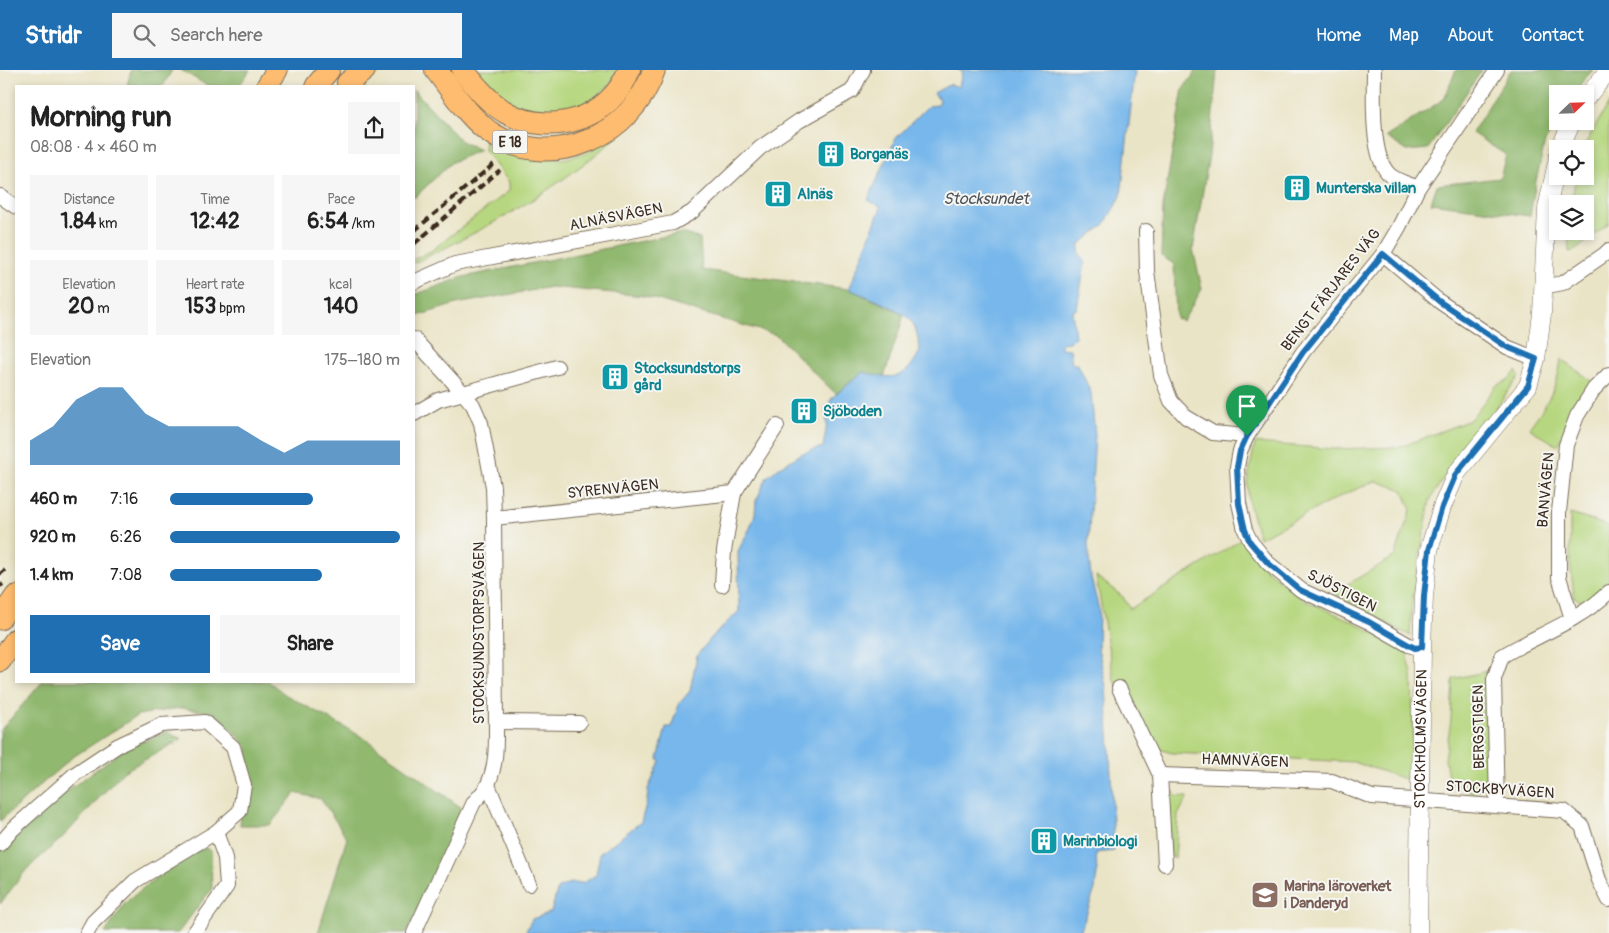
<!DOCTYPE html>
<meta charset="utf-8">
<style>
body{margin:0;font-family:Pangolin,sans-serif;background:#f6f6f6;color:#222;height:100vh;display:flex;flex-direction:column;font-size:19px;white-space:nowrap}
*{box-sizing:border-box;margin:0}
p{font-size:16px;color:#767676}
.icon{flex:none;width:28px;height:28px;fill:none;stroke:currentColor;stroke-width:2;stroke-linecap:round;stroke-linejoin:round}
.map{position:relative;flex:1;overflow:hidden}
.side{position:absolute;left:15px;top:15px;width:400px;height:598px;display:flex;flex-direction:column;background:#fff;border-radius:0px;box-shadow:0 2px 8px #0003}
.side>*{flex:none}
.needle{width:32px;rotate:67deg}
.buttons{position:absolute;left:1549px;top:15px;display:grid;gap:10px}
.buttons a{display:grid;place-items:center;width:45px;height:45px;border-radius:0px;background:#fff;box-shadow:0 2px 8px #0003;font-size:25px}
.pin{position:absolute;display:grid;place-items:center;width:42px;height:42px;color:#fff;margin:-51px -21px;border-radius:50% 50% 50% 0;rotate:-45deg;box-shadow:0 0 5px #0007}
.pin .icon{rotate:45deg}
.round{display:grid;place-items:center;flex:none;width:52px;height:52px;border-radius:0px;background:#f6f6f6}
.summary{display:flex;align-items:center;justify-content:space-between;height:85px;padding:0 15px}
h1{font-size:28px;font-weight:700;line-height:38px}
.stats{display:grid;grid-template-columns:repeat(3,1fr);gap:8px;height:85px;padding:5px 15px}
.stats div{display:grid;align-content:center;border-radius:0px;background:#f6f6f6;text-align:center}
.stats b{font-size:21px;font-weight:700}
.stats small{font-size:14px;font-weight:400}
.stats p{font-size:14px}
.chart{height:140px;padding:10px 15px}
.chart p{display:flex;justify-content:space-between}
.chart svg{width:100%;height:90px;margin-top:5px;fill:#1f6fb2;opacity:.7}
.action{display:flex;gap:10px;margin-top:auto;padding:10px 15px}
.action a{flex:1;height:58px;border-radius:0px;background:#1f6fb2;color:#fff;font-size:20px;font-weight:700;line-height:58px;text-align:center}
.action a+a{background:#f6f6f6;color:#222}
ul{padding:0 15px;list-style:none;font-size:16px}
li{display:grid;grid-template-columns:80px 60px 1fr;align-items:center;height:38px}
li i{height:12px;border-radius:6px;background:#1f6fb2}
header{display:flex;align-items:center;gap:30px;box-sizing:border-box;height:70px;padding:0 25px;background:#1f6fb2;color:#fff}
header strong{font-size:24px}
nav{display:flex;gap:28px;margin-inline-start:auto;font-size:18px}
.search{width:350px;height:45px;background:#f6f6f6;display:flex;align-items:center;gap:12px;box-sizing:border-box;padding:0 18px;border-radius:0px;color:#767676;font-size:19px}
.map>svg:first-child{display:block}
</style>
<header>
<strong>Stridr</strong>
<div class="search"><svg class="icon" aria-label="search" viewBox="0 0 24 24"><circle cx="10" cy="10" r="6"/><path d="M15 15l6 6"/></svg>Search here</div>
<nav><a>Home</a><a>Map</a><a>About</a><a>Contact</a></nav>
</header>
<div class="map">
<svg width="1609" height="863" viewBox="0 0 1609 863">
<rect width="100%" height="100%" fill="#f6f6f2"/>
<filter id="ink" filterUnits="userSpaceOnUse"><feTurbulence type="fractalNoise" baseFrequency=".02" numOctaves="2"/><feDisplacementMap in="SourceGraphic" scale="10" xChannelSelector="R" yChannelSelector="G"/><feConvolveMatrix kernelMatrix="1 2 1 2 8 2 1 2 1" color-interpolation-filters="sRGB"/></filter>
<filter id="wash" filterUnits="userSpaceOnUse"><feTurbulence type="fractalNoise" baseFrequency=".0096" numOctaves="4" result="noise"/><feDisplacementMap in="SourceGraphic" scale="20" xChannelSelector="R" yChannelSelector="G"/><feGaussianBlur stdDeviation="1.12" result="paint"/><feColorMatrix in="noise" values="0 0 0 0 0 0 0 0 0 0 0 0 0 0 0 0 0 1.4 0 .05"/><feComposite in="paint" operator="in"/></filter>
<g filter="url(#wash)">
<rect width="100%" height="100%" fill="#eae4c6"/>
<g fill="#b6d77f" stroke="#78804e">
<path d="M474 0H618L609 16 594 28 576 39 558 44 535 42 514 36 484 13Z"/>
<path d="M1609 33V153L1576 180 1569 182 1568 161H1585V134H1571L1576 106H1585L1584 76Z"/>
<path d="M630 55C618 65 607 76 595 85 540 130 477 163 414 193V189L431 181 509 121V112L484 80 485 68 562 89 587 83 607 71Z"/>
<path d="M1561 289 1596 314 1571 343 1558 376 1529 358C1546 335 1558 318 1561 289Z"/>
<path d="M1516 301 1519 306 1489 348 1465 372 1430 430 1412 530 1410 566 1333 523 1395 486 1411 440 1403 420 1376 411 1345 424 1259 468 1249 434 1247 413 1255 373 1335 379 1400 377 1470 350 1497 315 1509 310Z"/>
<path d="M1570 444 1609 456V512L1584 533 1574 527 1570 492Z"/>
<path d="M1242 469 1260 494 1302 529 1354 552 1407 583 1412 604 1414 712 1354 692 1172 683 1158 679 1121 617 1114 611 1096 506 1123 527 1130 539Z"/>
<path d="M1488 601 1487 713 1474 723 1449 712 1445 689 1451 650 1453 609Z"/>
<path d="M1174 721V726L1188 727 1178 745 1175 788 1171 787 1169 731Z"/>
</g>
<g fill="#90b86e" stroke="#667146">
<path d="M131 0H172L163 16H127Z"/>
<path d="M181 0H250L239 16H208Z"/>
<path d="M1197 0H1217L1209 85 1193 179 1202 219 1183 251 1176 248 1174 194 1161 186 1163 136 1183 19Z"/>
<path d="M1456 0H1482L1428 79 1407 81 1386 67 1444 29Z"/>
<path d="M1511 0H1593L1582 12 1575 24H1558V51L1545 72 1536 111 1530 146 1431 133 1437 115 1500 108 1506 85 1472 63Z"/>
<path d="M414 20 461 71 480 80 452 92 414 128Z"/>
<path d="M682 163 700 169 702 200 849 219 896 240 904 245 884 307 863 302 836 324 776 265 645 226 551 217 456 234 414 247V225L463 207Z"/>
<path d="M43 611H268L286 625 364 668 466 741 406 863H318L347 768 321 729 295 723 270 755H240L248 678 236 664 211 642 181 638 138 645 70 689 0 751V661Z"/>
<path d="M167 662 182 669 123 702 64 766 26 800 0 834V782L63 724 124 679Z"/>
<path d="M206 778 211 781 212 820 206 826 178 863H105L125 833 153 810 194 782Z"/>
</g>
<path fill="#77b7eb" stroke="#597084" d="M958 0H1135L1121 126 1104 155 1080 174 1079 183 1085 193 1077 239 1072 241 1075 267 1070 272 1061 273V278L1070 279 1072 294H1078L1091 323 1095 365 1088 475 1091 508 1099 540 1098 578 1106 617 1110 680 1114 781 1096 783 1097 804 1095 819 1080 863H525L532 849 551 842 558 818 571 813H583L596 805 600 783 641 752 647 731 648 719 660 692 658 689 666 657H671L679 634 690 621 697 585 712 567 739 541 738 481 750 458 755 444 756 431 767 407 781 396 803 383 823 377 827 354 825 339 833 327 863 302C894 309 904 312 920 281 919 272 917 259 911 251 901 238 864 226 849 219L881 137 868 130 896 68 928 36 938 35 940 31 934 23 950 14 959 17 962 1Z"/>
</g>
<g filter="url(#ink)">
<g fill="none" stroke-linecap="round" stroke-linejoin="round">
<defs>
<g id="minor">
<path d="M1374 0C1374 25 1370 88 1390 105 1397 111 1409 114 1418 118"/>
<path d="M0 126 16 137"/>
<path d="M1146 161 1147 201 1161 305 1171 331 1186 347 1213 363 1247 366"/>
<path d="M1383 184 1440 232 1507 277 1536 289"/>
<path d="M414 212 455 194 477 190 673 153 692 142 760 78 799 51 852 21 863 0"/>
<path d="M1542 217 1563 213 1605 184 1609 180"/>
<path d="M414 269 464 324 473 335 481 353 493 417 494 448 496 652C496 672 497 695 488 714 485 721 479 727 474 732L414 863"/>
<path d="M414 344 438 330 557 297"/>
<path d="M494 448 734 423"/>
<path d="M722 515 724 481 734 423 777 356"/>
<path d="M1572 549 1559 507V442L1566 375 1577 346 1594 319 1609 304"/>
<path d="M1422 577H1415L1409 575 1369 552 1301 520 1268 493 1251 472 1245 460 1239 433 1237 397 1240 381 1247 366 1303 282 1383 184 1399 157 1418 118 1497 0"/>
<path d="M1119 618 1160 705 1165 794"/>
<path d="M496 652 579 653"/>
<path d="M1160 705 1332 711 1372 727 1564 741 1582 756 1599 810 1609 830"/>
<path d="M488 715 529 814"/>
<path d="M1497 735 1494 609 1502 586C1537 565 1579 551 1609 522"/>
<path d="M0 774 13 759 75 704 117 676 161 655 205 652 233 677 244 715 240 741 216 762 135 811 93 852 87 863"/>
<path d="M194 863 227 816 225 788 216 762"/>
</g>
<g id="tertiary">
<path d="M1585 29 1609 0"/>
<path d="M1560 79 1572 51"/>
<path id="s1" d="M1418 863 1422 577 1424 526 1429 480 1442 437 1456 404 1528 316 1536 289 1542 244 1547 139 1558 88"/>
</g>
<g id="primary">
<path d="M267 16 277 0"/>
<path d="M316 16 329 0"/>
<path d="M0 549 16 526"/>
<path d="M0 591 16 569"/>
</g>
<g id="trunk">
<path d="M436 0C453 22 470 50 494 65 555 102 633 64 654 0"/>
<path d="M463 0C475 16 489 33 507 43 552 67 611 49 629 0"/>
<path d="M348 13 364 0"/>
</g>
</defs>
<use href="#minor" stroke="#786b59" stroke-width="16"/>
<use href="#tertiary" stroke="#786b59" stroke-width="19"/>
<use href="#primary" stroke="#786b59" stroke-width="23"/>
<use href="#trunk" stroke="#786b59" stroke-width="24"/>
<use href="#minor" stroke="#fff" stroke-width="14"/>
<use href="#tertiary" stroke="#fff" stroke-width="18"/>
<use href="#primary" stroke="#fdbc70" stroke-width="21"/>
<use href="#trunk" stroke="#fdbc70" stroke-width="22"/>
<g stroke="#3b2a1e" stroke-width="4" stroke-dasharray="8 4" stroke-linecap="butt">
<path d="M414 161 495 93"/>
<path d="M414 174 500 100"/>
<path d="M0 504 5 500"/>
<path d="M0 516 3 514"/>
</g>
</g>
</g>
<g fill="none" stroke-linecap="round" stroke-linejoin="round" filter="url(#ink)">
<defs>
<path id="route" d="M1383 184 1440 232 1507 277 1536 289 1528 316 1456 404 1442 437 1429 480 1424 526 1422 577 1415 578 1409 575 1369 552 1300 520 1268 493 1250 472 1245 460 1239 434 1237 397 1240 381 1247 366 1303 282Z"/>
</defs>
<use href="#route" stroke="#fff" stroke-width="10"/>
<use href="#route" stroke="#1f6fb2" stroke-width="6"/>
</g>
<defs>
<symbol id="building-square" viewBox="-11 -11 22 22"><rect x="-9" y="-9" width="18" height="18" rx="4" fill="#0f9aa8" stroke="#f6f6f2"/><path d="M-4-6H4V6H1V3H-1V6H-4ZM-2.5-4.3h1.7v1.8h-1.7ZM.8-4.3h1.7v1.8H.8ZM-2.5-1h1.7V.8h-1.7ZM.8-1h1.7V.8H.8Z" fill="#fff"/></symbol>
<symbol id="school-square" viewBox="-11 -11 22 22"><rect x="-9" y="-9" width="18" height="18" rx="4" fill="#8d6e63" stroke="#f6f6f2"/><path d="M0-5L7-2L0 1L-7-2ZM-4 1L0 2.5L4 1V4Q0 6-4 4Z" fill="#fff"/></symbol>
</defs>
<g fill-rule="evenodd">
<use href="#building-square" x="815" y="68" width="32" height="32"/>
<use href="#building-square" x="1281" y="102" width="32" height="32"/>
<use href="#building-square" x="762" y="108" width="32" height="32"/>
<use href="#building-square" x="599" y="291" width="32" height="32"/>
<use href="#building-square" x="788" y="325" width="32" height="32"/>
<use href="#building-square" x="1028" y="755" width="32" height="32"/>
<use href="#school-square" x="1249" y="809" width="32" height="32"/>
</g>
<g text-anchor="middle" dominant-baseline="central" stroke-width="4" stroke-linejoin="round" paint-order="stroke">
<rect fill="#f6f6f2" stroke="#73675e" stroke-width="1" x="492.5" y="60.5" width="35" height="23" rx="4"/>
<g font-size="14" font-weight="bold" fill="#3b2a1e">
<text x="510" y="72">E 18</text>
</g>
<g font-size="15" font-weight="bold" fill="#0d838f" stroke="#f6f6f2" text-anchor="start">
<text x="850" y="84">Borganäs</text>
<text x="1316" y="118">Munterska villan</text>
<text x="797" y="124">Alnäs</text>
<text x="634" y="298">Stocksundstorps<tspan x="634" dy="17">gård</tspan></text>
<text x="823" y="341">Sjöboden</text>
<text x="1063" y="771">Marinbiologi</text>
</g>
<g font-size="15" fill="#3b2a1e" stroke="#f6f6f2">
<text transform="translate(616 147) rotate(-11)">ALNÄSVÄGEN</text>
<text transform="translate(1331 220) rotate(-52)">BENGT FÄRJARES VÄG</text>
<text transform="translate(613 419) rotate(-6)">SYRENVÄGEN</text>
<text transform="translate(1546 420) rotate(-85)">BANVÄGEN</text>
<text transform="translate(1342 521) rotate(27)">SJÖSTIGEN</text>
<text transform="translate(479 563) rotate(-90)">STOCKSUNDSTORPSVÄGEN</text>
<text transform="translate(1479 657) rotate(-91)">BERGSTIGEN</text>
<text stroke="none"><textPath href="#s1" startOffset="194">STOCKHOLMSVÄGEN</textPath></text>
<text transform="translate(1245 691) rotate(2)">HAMNVÄGEN</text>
<text transform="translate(1500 720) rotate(4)">STOCKBYVÄGEN</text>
</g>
<g font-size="15" font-weight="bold" fill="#785e54" stroke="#f6f6f2" text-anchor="start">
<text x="1284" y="816">Marina läroverket<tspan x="1284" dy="17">i Danderyd</tspan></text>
</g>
<g font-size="16" font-style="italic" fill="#4d545c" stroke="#f6f6f2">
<text x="986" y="129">Stocksundet</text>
</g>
</g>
</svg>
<div class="buttons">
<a><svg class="needle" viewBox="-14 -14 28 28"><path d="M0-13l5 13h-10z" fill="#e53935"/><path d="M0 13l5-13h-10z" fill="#767676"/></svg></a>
<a><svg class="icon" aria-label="locate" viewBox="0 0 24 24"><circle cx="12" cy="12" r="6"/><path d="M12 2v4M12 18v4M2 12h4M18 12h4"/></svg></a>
<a><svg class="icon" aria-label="layers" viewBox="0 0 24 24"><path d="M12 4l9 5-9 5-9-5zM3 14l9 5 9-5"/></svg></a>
</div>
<div class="pin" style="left:1247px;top:366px;background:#1e9e55"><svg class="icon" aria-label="arrive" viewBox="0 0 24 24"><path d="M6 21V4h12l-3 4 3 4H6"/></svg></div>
<section class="side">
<div class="summary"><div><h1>Morning run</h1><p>08:08 · 4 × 460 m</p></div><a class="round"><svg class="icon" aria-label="share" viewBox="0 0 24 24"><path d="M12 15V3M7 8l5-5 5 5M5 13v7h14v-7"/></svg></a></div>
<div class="stats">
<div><p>Distance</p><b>1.84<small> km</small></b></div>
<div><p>Time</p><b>12:42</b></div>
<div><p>Pace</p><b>6:54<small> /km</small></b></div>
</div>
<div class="stats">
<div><p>Elevation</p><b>20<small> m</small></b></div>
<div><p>Heart rate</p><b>153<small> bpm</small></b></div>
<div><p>kcal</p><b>140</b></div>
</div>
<div class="chart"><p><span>Elevation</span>175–180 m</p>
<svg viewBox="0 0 160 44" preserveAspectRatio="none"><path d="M0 44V32L10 25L20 12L30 6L40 6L50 19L60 25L70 25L80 25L90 25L100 32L110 38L120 32L130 32L140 32L150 32L160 32V44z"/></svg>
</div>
<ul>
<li><b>460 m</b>7:16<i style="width:62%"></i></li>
<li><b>920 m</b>6:26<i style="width:100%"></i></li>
<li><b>1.4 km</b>7:08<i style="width:66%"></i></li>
</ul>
<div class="action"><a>Save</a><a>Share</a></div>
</section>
</div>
